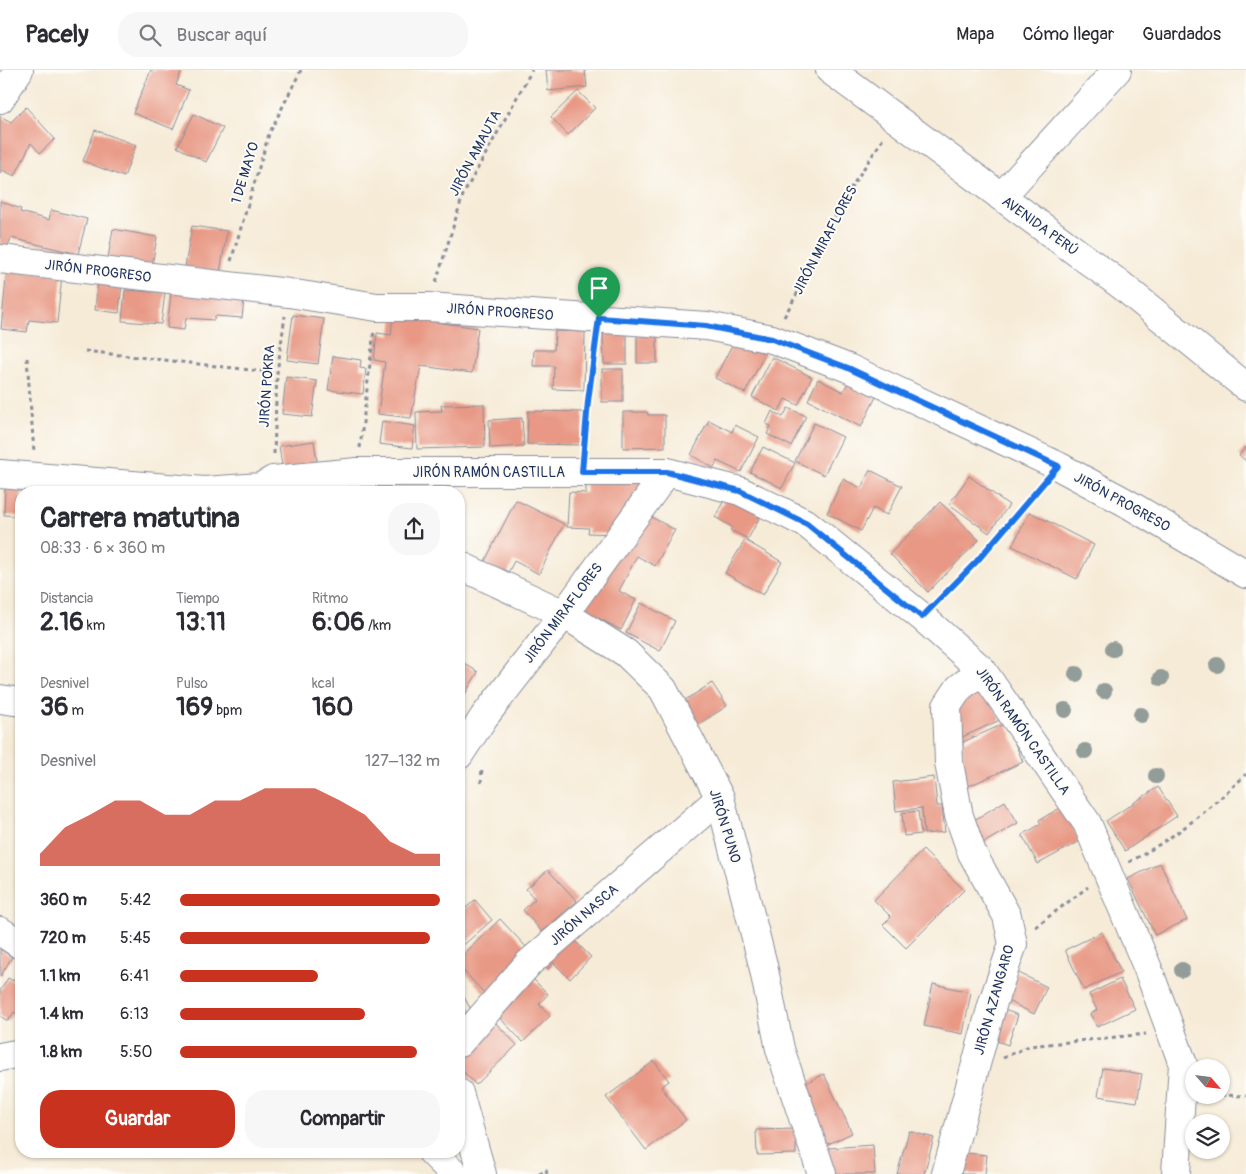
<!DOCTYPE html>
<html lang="es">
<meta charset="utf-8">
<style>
body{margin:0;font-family:Pangolin,sans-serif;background:#f7f7f7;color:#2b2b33;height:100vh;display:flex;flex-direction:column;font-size:19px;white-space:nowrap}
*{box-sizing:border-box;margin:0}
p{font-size:16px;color:#7c7c81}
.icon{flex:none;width:28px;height:28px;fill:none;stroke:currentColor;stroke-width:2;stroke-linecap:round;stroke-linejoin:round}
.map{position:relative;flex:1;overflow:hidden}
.drawer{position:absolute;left:15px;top:416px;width:450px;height:672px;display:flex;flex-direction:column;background:#fff;border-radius:20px;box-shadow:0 1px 4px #0004}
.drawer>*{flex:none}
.needle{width:32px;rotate:118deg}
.buttons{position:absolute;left:1185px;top:989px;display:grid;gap:10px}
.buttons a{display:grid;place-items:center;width:45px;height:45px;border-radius:50%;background:#fff;box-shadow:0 1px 4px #0004;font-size:25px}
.pin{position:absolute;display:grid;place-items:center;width:42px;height:42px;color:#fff;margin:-51px -21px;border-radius:50% 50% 50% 0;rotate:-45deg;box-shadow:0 0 5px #0007}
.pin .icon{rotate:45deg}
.round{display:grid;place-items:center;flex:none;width:52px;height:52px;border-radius:20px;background:#f7f7f7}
.head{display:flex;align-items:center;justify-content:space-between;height:85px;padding:0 25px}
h1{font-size:28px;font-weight:700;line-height:38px}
.stats{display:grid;grid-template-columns:repeat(3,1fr);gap:8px;height:85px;padding:5px 25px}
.stats div{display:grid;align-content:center}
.stats b{font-size:25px;font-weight:700}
.stats small{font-size:14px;font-weight:400}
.stats p{font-size:14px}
.chart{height:140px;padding:10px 25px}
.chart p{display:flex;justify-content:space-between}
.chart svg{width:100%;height:90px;margin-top:5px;fill:#c8321e;opacity:.7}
.cta{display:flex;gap:10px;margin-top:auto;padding:10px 25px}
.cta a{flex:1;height:58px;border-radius:20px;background:#c8321e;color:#fff;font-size:20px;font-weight:700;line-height:58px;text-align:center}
.cta a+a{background:#f7f7f7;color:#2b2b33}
ul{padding:0 25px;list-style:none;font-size:16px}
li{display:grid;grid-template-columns:80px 60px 1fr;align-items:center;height:38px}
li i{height:12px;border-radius:6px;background:#c8321e}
header{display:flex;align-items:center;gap:30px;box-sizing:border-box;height:70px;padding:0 25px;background:#fff;border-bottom:1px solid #e1e1e2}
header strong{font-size:24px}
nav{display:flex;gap:28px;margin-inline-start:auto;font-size:18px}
.search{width:350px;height:45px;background:#f7f7f7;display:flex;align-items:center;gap:12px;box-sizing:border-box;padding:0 18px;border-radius:20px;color:#7c7c81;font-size:19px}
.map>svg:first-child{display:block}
</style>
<header>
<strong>Pacely</strong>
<div class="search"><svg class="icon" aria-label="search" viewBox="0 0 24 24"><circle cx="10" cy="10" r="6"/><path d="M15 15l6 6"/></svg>Buscar aquí</div>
<nav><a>Mapa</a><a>Cómo llegar</a><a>Guardados</a></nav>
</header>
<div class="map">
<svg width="1246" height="1104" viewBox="0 0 1246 1104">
<rect width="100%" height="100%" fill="#fdfcf7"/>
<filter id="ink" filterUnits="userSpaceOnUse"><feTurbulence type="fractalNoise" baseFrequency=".02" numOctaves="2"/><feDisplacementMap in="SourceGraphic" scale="10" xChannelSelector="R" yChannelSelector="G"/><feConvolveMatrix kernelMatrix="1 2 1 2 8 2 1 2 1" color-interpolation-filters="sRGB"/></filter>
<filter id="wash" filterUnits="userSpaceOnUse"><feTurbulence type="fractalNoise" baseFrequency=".0096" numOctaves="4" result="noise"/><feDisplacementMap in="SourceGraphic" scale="20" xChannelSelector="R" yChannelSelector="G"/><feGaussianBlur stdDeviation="1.12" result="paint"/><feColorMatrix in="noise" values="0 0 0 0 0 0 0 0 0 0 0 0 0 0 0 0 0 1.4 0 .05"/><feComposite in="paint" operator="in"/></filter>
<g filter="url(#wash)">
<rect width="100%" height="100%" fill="#f6ebd7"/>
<g id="blocks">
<g fill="#e89884">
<path d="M151 0H182L176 15 189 20 173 59 133 43Z"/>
<path d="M546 0H585L587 17 548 21Z"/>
<path d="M578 21 595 38 568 65 551 47Z"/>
<path d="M26 37 55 69 40 83 31 73 15 106 2 100 0 104V46L11 52Z"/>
<path d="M194 44 223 58 206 92 177 77Z"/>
<path d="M95 60 136 75 124 107 83 91Z"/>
<path d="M0 131 21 139 20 142 49 150 51 140 87 149 78 184 11 168 6 181 0 179Z"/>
<path d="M192 156 227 161 220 203 185 197Z"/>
<path d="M113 159 157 167 151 201 107 194Z"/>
<path d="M7 199 62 205 57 253 29 250 27 262 1 259Z"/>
<path d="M98 211 122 213 119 243 95 240Z"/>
<path d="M172 215 244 229 242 248 215 246 214 250 186 248 184 260 167 258Z"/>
<path d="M125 220 165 223 161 254 122 251Z"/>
<path d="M293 245 324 249 318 294 287 290Z"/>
<path d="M393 246 478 258 472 303 421 296 411 348 378 344 385 292 374 290 377 263 391 265Z"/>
<path d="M555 261 585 262 584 320 553 319 554 296H533L534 280H554Z"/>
<path d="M603 262H627V294H604Z"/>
<rect x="637" y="264" width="20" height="29"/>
<path d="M735 269 765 284 745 323 715 308Z"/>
<path d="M333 286 361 290 360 298 366 299 363 324 328 320Z"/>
<path d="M772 287 812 307 798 335 785 329 779 341 752 327Z"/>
<rect x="602" y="299" width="21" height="33"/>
<path d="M286 307 317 311 312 347 282 344Z"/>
<path d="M818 309 843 322 848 313 876 327 861 357 808 330Z"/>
<path d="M484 334 485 377 417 379 416 342 442 341 441 335Z"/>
<path d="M788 338 806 346 791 376 767 364 771 356 766 354 772 341 783 347Z"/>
<path d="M528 341 583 342 582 375 527 374Z"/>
<path d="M623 342H647L648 345H665V377L623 378Z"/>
<path d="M522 348 524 376 490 378 489 350Z"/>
<path d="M709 350 732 362 735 355 759 367 741 402 717 391 714 398 691 385Z"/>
<path d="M382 351 415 356 412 378 379 374Z"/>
<path d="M814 353 843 367 824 405 795 391Z"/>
<path d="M314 371 318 397 283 402 279 376Z"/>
<path d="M763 377 795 393 782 418 750 402Z"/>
<path d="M1246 377V391L1239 385Z"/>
<path d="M870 400 902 416 887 445 873 438 861 461 827 443 843 409 861 418Z"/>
<path d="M586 406 643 408 642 433 616 464 588 463 589 458 567 457 569 422 586 423Z"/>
<path d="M969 406 1009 435 989 463 949 434Z"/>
<path d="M5 418 57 422H21V446L4 445Z"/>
<path d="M347 419V422H306L307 420Z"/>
<path d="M727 425 762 443 748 469 730 460 732 457 715 447Z"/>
<path d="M516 430 564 454 539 504 514 491 507 505 484 493Z"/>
<path d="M940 432 979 470 928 522 890 484Z"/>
<path d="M1030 442 1094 475 1077 509 1012 476Z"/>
<path d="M648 445 675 460 655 496 637 486 619 521 636 530 621 560 577 537Z"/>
<path d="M745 470 782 492 763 525 725 503Z"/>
<path d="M641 533 675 551 660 581 626 563Z"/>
<path d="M459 590 478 602 459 634Z"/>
<path d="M712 613 727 636 694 657 679 634Z"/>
<path d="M986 619 1000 650 960 668 954 633Z"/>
<path d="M1006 653 1023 692 962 719 963 672Z"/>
<path d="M934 707 937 736H942L945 762 924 764 922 738 896 741 893 712Z"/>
<path d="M1158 717 1177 746 1125 781 1106 751Z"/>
<path d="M1005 731 1018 753 978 776 966 755Z"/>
<path d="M1062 737 1080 771 1038 794 1022 765 1041 754 1039 750Z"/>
<path d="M918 741 921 764 904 766 902 743Z"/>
<path d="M923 780 964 820 906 878 883 855 891 847 874 830Z"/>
<path d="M1160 793 1187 850 1155 865 1128 809Z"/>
<path d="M548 800 577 831 542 862 523 840 535 829 526 819Z"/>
<path d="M475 830 492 850 459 879V844Z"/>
<path d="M500 849 529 880 487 926 459 896V889Z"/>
<path d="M566 862 591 887 570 909 554 893 548 899 540 890Z"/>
<path d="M1102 862 1121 902 1084 920 1065 880Z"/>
<path d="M0 879 12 887 0 907Z"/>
<path d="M21 897V946L14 942 8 951 0 946V921L8 908 13 911Z"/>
<path d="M1015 901 1047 917 1034 944 1002 928Z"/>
<path d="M530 906 548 924 539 934 550 946 523 972 493 941Z"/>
<path d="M1120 909 1135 939 1097 957 1090 944 1097 940 1089 924Z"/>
<path d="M933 914 971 922 963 964 924 956Z"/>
<path d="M459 918 474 945 459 954Z"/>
<path d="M996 937 1018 945 1008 975 986 967Z"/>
<path d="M491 948 517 975 476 1015 459 997V979Z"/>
<path d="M654 991 669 1011 661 1017 686 1050 646 1080 606 1027Z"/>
<path d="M1103 998 1142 1004 1137 1032 1098 1026Z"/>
<path d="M824 1004 852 1063 824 1076 796 1018Z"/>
<path d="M796 1059V1084L757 1085 756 1060Z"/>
<path d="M909 1061 934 1068 924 1104H897Z"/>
<path d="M873 1075 875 1104H829L828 1078Z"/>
<path d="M955 1082 987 1085 985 1104H953Z"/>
</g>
</g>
</g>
<g filter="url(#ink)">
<use href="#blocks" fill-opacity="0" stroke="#888d9a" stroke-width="1"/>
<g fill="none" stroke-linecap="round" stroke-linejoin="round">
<defs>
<g id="minor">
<path d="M830 0 1121 215 1246 317"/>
<path d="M0 29 19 0"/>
<path d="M1001 127 1117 0"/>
<path d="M0 189 289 223 377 237H428L707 256 772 269 848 298 1058 396 1125 432 1246 504"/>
<path d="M0 404 204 421 261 417 273 410 357 402H667L740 421 807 454 922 547 982 600 1087 753 1148 899 1183 994 1176 1104"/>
<path d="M459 495 564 544 626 583 663 619 720 728 763 895 780 979 822 1104"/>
<path d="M0 629 21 632"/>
<path d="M459 685 484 647 564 544 667 402"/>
<path d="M0 861 21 875"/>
<path d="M459 973 529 893 720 728"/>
<path d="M0 987 21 983"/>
<path d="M459 1023 482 1104"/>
<path d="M432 1082 454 1104"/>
<path d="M946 1104 993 932 1013 874 1007 846 972 783 959 746 949 693 947 636 959 618 982 600"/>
</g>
</defs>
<use href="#minor" stroke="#888d9a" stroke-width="30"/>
<g stroke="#888d9a" stroke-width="3" stroke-dasharray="4 4" stroke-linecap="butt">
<path d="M231 191 269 64 301 0"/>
<path d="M436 212 463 125 532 0"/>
<path d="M784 247 812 197 843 130 883 69"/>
<path d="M85 281 277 303"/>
<path d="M27 288 34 382"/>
<path d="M360 378 374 260"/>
<path d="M584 379 596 273"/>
<path d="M274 384 277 303 285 246"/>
<path d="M939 530 977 491 1041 415"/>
<path d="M481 713 482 697"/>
<path d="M1129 792C1173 769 1212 738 1246 704"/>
<path d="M1035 857 1088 817"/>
<path d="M1003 988 1029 976 1146 964"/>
<path d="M1221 1025 1246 1026"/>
<path d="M539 1104 546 1100 547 1104"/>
</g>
<use href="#minor" stroke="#fff" stroke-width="28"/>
</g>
<g fill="#929d99">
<circle cx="1113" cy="579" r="8"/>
<circle cx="1217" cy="595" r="8"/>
<circle cx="1076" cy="604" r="8"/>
<circle cx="1161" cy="608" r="8"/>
<circle cx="1104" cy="621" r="8"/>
<circle cx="1065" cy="640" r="8"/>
<circle cx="1141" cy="645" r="8"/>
<circle cx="1085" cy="681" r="8"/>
<circle cx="1156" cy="706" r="8"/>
<circle cx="1182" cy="900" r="8"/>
</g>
</g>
<g fill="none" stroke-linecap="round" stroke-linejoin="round" filter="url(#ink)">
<defs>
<path id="route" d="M599 248 706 256 772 269 848 298 1058 396 977 491 922 547 807 454 740 421 667 402H582L588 331Z"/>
</defs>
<use href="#route" stroke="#fff" stroke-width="10"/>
<use href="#route" stroke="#1a73e8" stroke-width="6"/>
</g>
<g text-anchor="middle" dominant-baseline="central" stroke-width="4" stroke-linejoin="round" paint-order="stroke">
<g font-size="14" fill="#1b2f5e" stroke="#fdfcf7">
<text transform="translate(475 83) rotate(-62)">JIRÓN AMAUTA</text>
<text transform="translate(245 103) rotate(-73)">1 DE MAYO</text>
<text transform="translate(1040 156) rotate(36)">AVENIDA PERÚ</text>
<text transform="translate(825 170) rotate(-62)">JIRÓN MIRAFLORES</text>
<text transform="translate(98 201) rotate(7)">JIRÓN PROGRESO</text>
<text transform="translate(500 242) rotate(4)">JIRÓN PROGRESO</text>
<text transform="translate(267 316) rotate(-86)">JIRÓN POKRA</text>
<text x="489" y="402">JIRÓN RAMÓN CASTILLA</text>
<text transform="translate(1122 432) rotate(29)">JIRÓN PROGRESO</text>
<text transform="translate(563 543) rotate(-53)">JIRÓN MIRAFLORES</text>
<text transform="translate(1023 661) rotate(55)">JIRÓN RAMÓN CASTILLA</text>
<text transform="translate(725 756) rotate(73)">JIRÓN PUNO</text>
<text transform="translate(584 845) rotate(-41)">JIRÓN NASCA</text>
<text transform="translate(994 930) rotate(-74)">JIRÓN AZANGARO</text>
</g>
</g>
</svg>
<div class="buttons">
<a><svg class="needle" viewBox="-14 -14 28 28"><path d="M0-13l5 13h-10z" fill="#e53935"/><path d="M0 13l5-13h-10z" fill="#7c7c81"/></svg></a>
<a><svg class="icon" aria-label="layers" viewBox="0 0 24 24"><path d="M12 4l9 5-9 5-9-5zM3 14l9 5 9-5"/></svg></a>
</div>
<div class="pin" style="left:599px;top:248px;background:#1e9e55"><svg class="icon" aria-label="arrive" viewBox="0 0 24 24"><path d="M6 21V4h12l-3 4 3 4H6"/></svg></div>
<section class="drawer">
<div class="head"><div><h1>Carrera matutina</h1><p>08:33 · 6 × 360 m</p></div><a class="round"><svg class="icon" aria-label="share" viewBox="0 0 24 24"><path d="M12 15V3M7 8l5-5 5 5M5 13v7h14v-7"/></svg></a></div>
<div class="stats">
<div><p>Distancia</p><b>2.16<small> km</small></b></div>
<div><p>Tiempo</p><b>13:11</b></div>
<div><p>Ritmo</p><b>6:06<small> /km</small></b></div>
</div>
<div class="stats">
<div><p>Desnivel</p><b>36<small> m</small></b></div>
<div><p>Pulso</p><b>169<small> bpm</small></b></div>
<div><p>kcal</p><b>160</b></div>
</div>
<div class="chart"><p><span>Desnivel</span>127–132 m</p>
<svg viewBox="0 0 160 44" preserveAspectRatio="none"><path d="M0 44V38L10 25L20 19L30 12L40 12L50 19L60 19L70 12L80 12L90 6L100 6L110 6L120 12L130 19L140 32L150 38L160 38V44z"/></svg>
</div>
<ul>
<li><b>360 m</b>5:42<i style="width:100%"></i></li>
<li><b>720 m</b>5:45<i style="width:96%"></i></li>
<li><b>1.1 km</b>6:41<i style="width:53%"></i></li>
<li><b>1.4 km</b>6:13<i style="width:71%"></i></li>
<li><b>1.8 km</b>5:50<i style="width:91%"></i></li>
</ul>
<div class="cta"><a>Guardar</a><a>Compartir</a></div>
</section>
</div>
